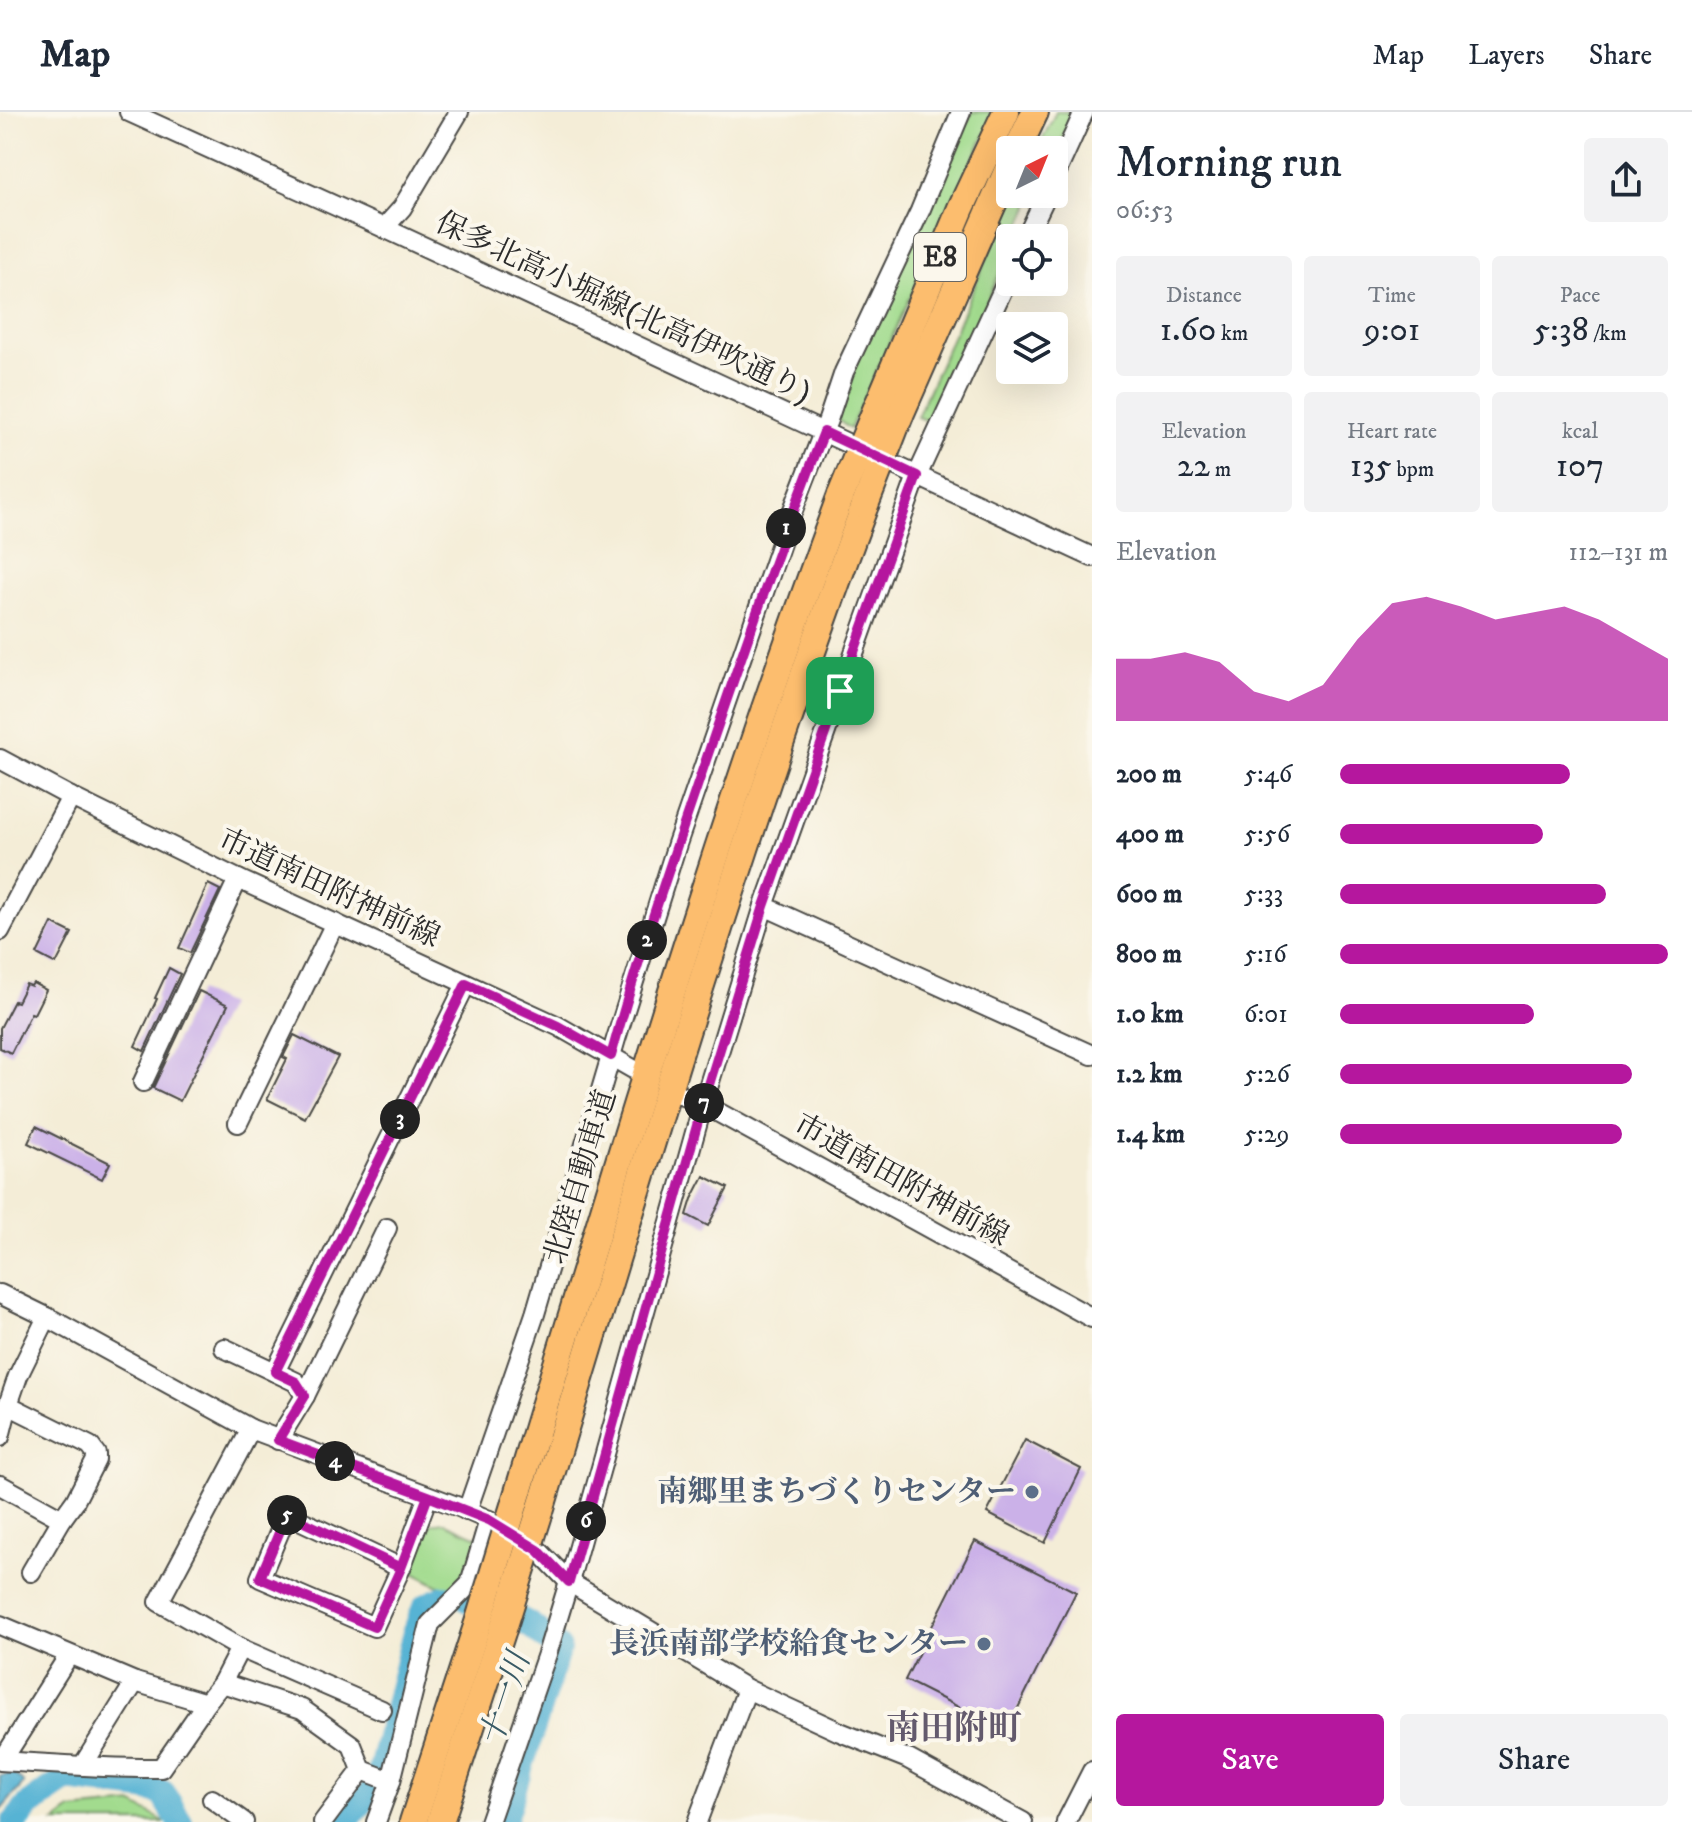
<!DOCTYPE html>
<meta charset="utf-8">
<style>
body{margin:0;font-family:"IM FELL DW Pica","Noto Serif JP",serif;background:#f2f2f3;color:#1f2937;height:100vh;display:flex;flex-direction:column;font-size:30px;white-space:nowrap}
*{box-sizing:border-box;margin:0}
p{font-size:26px;color:#747a83}
.icon{flex:none;width:44px;height:44px;fill:none;stroke:currentColor;stroke-width:2;stroke-linecap:round;stroke-linejoin:round}
.map{position:relative;flex:1;overflow:hidden}
.drawer{display:flex;flex-direction:column;background:#fff;width:600px}
.drawer>*{flex:none}
.needle{width:52px;rotate:43deg}
.controls{position:absolute;left:996px;top:24px;display:grid;gap:16px}
.controls a{display:grid;place-items:center;width:72px;height:72px;border-radius:8px;background:#fff;box-shadow:0 8px 32px #0002;font-size:40px}
.pin{position:absolute;display:grid;place-items:center;width:68px;height:68px;color:#fff;margin:-34px;border-radius:16px;box-shadow:0 4px 12px #0006}
.km{position:absolute;width:40px;height:40px;margin:-20px;border-radius:50%;background:#222;color:#fff;font-size:22px;line-height:40px;text-align:center}
.round{display:grid;place-items:center;flex:none;width:84px;height:84px;border-radius:8px;background:#f2f2f3}
.headline{display:flex;align-items:center;justify-content:space-between;height:136px;padding:0 24px}
h1{font-size:44px;font-weight:600;line-height:60px}
.stats{display:grid;grid-template-columns:repeat(3,1fr);gap:12px;height:136px;padding:8px 24px}
.stats div{display:grid;align-content:center;border-radius:8px;background:#f2f2f3;text-align:center}
.stats b{font-size:34px;font-weight:600}
.stats small{font-size:22px;font-weight:400}
.stats p{font-size:22px}
.chart{height:224px;padding:16px 24px}
.chart p{display:flex;justify-content:space-between}
.chart svg{width:100%;height:144px;margin-top:8px;fill:#b5179e;opacity:.7}
.button{display:flex;gap:16px;margin-top:auto;padding:16px 24px}
.button a{flex:1;height:92px;border-radius:8px;background:#b5179e;color:#fff;font-size:32px;font-weight:600;line-height:92px;text-align:center}
.button a+a{background:#f2f2f3;color:#1f2937}
ul{padding:0 24px;list-style:none;font-size:26px}
li{display:grid;grid-template-columns:128px 96px 1fr;align-items:center;height:60px}
li i{height:20px;border-radius:10px;background:#b5179e}
header{display:flex;align-items:center;gap:48px;box-sizing:border-box;height:112px;padding:0 40px;background:#fff;border-bottom:2px solid #e0e1e3}
header strong{font-size:38px}
nav{display:flex;gap:44px;margin-inline-start:auto;font-size:28px}
main{display:flex;flex:1;min-height:0}
.map>svg:first-child{display:block}
</style>
<header>
<strong>Map</strong>
<nav><a>Map</a><a>Layers</a><a>Share</a></nav>
</header>
<main>
<div class="map">
<svg width="1092" height="1710" viewBox="0 0 1092 1710">
<rect width="100%" height="100%" fill="#fbf7ec"/>
<filter id="ink" filterUnits="userSpaceOnUse"><feTurbulence type="fractalNoise" baseFrequency=".0125" numOctaves="2"/><feDisplacementMap in="SourceGraphic" scale="16" xChannelSelector="R" yChannelSelector="G"/><feConvolveMatrix kernelMatrix="1 2 1 2 8 2 1 2 1" color-interpolation-filters="sRGB"/></filter>
<filter id="wash" filterUnits="userSpaceOnUse"><feTurbulence type="fractalNoise" baseFrequency=".006" numOctaves="4" result="noise"/><feDisplacementMap in="SourceGraphic" scale="32" xChannelSelector="R" yChannelSelector="G"/><feGaussianBlur stdDeviation="1.8" result="paint"/><feColorMatrix in="noise" values="0 0 0 0 0 0 0 0 0 0 0 0 0 0 0 0 0 1.4 0 .05"/><feComposite in="paint" operator="in"/></filter>
<g filter="url(#wash)">
<rect width="100%" height="100%" fill="#f4edd7"/>
<g fill="#a2db8e" stroke="#66835c" stroke-width="2">
<path d="M972 0H997L978 37 850 317 835 306 849 256Z"/>
<path d="M1056 0H1075L1054 43V38H1037Z"/>
<path d="M1015 82H1035L1015 126H1010V137L934 311 917 305Z"/>
<path d="M443 1410 480 1426 456 1483 410 1459 431 1412Z"/>
<path d="M134 1692 165 1710H55L71 1698Z"/>
</g>
<path fill="#56b3d4" stroke="#406f80" stroke-width="2" d="M14 1662 24 1671 0 1699V1663Z"/>
<g fill="none" stroke-linecap="round" stroke-linejoin="round">
<g stroke="#56b3d4" stroke-width="26">
<path d="M470 1489 500 1498 530 1513 558 1536 503 1710"/>
<path d="M15 1710 29 1693 67 1667 143 1676 163 1681 180 1710"/>
<path d="M344 1710 377 1674 415 1521 425 1495 444 1486"/>
</g>
</g>
<g id="blocks">
<g fill="#cbb1e8">
<path d="M208 772 220 778 190 841 179 836Z"/>
<path d="M52 811 72 821 56 852 37 842Z"/>
<path d="M169 856 180 862 144 939 135 934 157 887 155 886Z"/>
<path d="M33 871 46 878 34 902 31 901 11 941 0 936V916L14 889 17 890 26 872 31 874Z"/>
<path d="M199 879 228 893 180 989 153 976Z"/>
<path d="M294 923 338 945 305 1006 267 987 287 947 283 945Z"/>
<path d="M36 1014 110 1051 102 1067 28 1031Z"/>
<path d="M704 1064 728 1076 708 1114 687 1103 692 1087Z"/>
<path d="M1025 1328 1081 1357 1045 1431 987 1401Z"/>
<path d="M975 1429 1076 1480 1011 1610 1005 1609 1002 1617 905 1568Z"/>
</g>
</g>
</g>
<g filter="url(#ink)">
<use href="#blocks" fill-opacity="0" stroke="#494845" stroke-width="2"/>
<g fill="none" stroke-linecap="round" stroke-linejoin="round">
<defs>
<g id="minor">
<path d="M129 0 384 116 1092 445"/>
<path d="M1054 66 1084 0"/>
<path d="M384 116 402 96 459 0"/>
<path d="M1026 126 1047 82"/>
<path d="M0 647 71 685 238 767 558 914 633 957"/>
<path d="M764 794 1092 943"/>
<path d="M0 819 71 685"/>
<path d="M143 970 238 767"/>
<path d="M683 984 703 992 1092 1206"/>
<path d="M238 1011 335 811"/>
<path d="M0 1182 47 1205 251 1317 459 1395 489 1408 538 1438 569 1470 747 1577 840 1620 908 1647 1023 1710"/>
<path d="M224 1236 296 1270 305 1284"/>
<path d="M275 1260 466 872"/>
<path d="M251 1317 159 1490 240 1536 382 1598"/>
<path d="M0 1325 8 1293 18 1264 47 1205"/>
<path d="M278 1328 305 1284 387 1116"/>
<path d="M0 1373 62 1407 75 1389 96 1348V1342L90 1334 8 1293"/>
<path d="M467 1399 535 1202 616 927 677 732 789 408 828 308 844 260 920 99 961 0"/>
<path d="M401 1456 287 1402 260 1466 374 1515 401 1456 428 1384"/>
<path d="M31 1460 62 1407"/>
<path d="M0 1513 135 1570 206 1591 161 1656C108 1657 54 1652 0 1649"/>
<path d="M222 1571 302 1597 352 1633 362 1658 391 1669"/>
<path d="M206 1591 222 1571 240 1536"/>
<path d="M2 1649 69 1543"/>
<path d="M83 1653 135 1570"/>
<path d="M212 1687 244 1710"/>
<path d="M323 1710 362 1658"/>
<path d="M376 1710 391 1669 430 1512 470 1472 489 1408"/>
<path d="M489 1710 548 1539 569 1470 703 992 764 794 917 364 1010 162"/>
<path d="M697 1710 747 1577"/>
<path d="M1066 1710 1092 1659"/>
</g>
<g id="highway">
<path d="M1017 38 1035 0"/>
<path d="M878 293 961 96 1006 0"/>
<path d="M900 303 1010 53"/>
<path d="M515 1390C618 1052 718 714 841 383"/>
<path d="M540 1399C642 1061 742 723 865 393"/>
<path d="M413 1710 479 1508"/>
<path d="M440 1710 503 1517"/>
</g>
</defs>
<use href="#minor" stroke="#494845" stroke-width="22"/>
<use href="#highway" stroke="#494845" stroke-width="30"/>
<use href="#minor" stroke="#fff" stroke-width="18"/>
<use href="#highway" stroke="#fcbd6e" stroke-width="26"/>
<defs>
<g id="highway-bridge">
<path d="M841 383 878 293"/>
<path d="M865 393 900 303"/>
<path d="M479 1508 515 1390"/>
<path d="M503 1517 540 1399"/>
</g>
</defs>
<use href="#highway-bridge" stroke="#494845" stroke-width="30" stroke-linecap="butt"/>
<use href="#highway-bridge" stroke="#fcbd6e" stroke-width="26"/>
</g>
</g>
<g fill="none" stroke-linecap="round" stroke-linejoin="round" filter="url(#ink)">
<defs>
<path id="route" d="M840 579 917 364 824 320C782 426 745 534 708 642 674 742 639 842 611 944L558 914 466 872 275 1260 296 1270 305 1284 278 1328 428 1384 401 1456 374 1515 260 1466 287 1402 401 1456 428 1384 489 1408 538 1438 569 1470 703 992 764 794 840 579"/>
</defs>
<use href="#route" stroke="#fff" stroke-width="16"/>
<use href="#route" stroke="#b5179e" stroke-width="10"/>
</g>
<g fill="#5c6f8a" stroke="#fbf7ec" stroke-width="3">
<circle cx="1032" cy="1380" r="8"/>
<circle cx="984" cy="1532" r="8"/>
</g>
<g text-anchor="middle" dominant-baseline="central" stroke-width="8" stroke-linejoin="round" paint-order="stroke">
<rect fill="#fbf7ec" stroke="#696865" stroke-width="2" x="914" y="121" width="52" height="48" rx="6"/>
<g font-size="28" font-weight="bold" fill="#2b2b2b">
<text x="940" y="145">E8</text>
</g>
<g font-size="30" fill="#2b2b2b" stroke="#fbf7ec">
<text transform="translate(623 196) rotate(25)">保多北高小堀線(北高伊吹通り)</text>
<text transform="translate(329 777) rotate(25)">市道南田附神前線</text>
<text transform="translate(581 1065) rotate(-73)">北陸自動車道</text>
<text transform="translate(901 1069) rotate(29)">市道南田附神前線</text>
</g>
<g font-size="30" font-weight="bold" fill="#4e5e75" stroke="#fbf7ec" text-anchor="end">
<text x="1016" y="1380">南郷里まちづくりセンター</text>
<text x="968" y="1532">長浜南部学校給食センター</text>
</g>
<g font-size="32" font-style="italic" fill="#3a5b66" stroke="#fbf7ec">
<text transform="translate(506 1588) rotate(-72)">十一川</text>
</g>
<g font-size="34" font-weight="bold" fill="#635a6d" stroke="#fbf7ec">
<text x="954" y="1617">南田附町</text>
</g>
</g>
</svg>
<div class="controls">
<a><svg class="needle" viewBox="-14 -14 28 28"><path d="M0-13l5 13h-10z" fill="#e53935"/><path d="M0 13l5-13h-10z" fill="#747a83"/></svg></a>
<a><svg class="icon" aria-label="locate" viewBox="0 0 24 24"><circle cx="12" cy="12" r="6"/><path d="M12 2v4M12 18v4M2 12h4M18 12h4"/></svg></a>
<a><svg class="icon" aria-label="layers" viewBox="0 0 24 24"><path d="M12 4l9 5-9 5-9-5zM3 14l9 5 9-5"/></svg></a>
</div>
<div class="pin" style="left:840px;top:579px;background:#1e9e55"><svg class="icon" aria-label="arrive" viewBox="0 0 24 24"><path d="M6 21V4h12l-3 4 3 4H6"/></svg></div>
<b class="km" style="left:786px;top:416px">1</b>
<b class="km" style="left:647px;top:828px">2</b>
<b class="km" style="left:400px;top:1007px">3</b>
<b class="km" style="left:335px;top:1349px">4</b>
<b class="km" style="left:287px;top:1403px">5</b>
<b class="km" style="left:586px;top:1409px">6</b>
<b class="km" style="left:704px;top:991px">7</b>
</div>
<section class="drawer">
<div class="headline"><div><h1>Morning run</h1><p>06:53</p></div><a class="round"><svg class="icon" aria-label="share" viewBox="0 0 24 24"><path d="M12 15V3M7 8l5-5 5 5M5 13v7h14v-7"/></svg></a></div>
<div class="stats">
<div><p>Distance</p><b>1.60<small> km</small></b></div>
<div><p>Time</p><b>9:01</b></div>
<div><p>Pace</p><b>5:38<small> /km</small></b></div>
</div>
<div class="stats">
<div><p>Elevation</p><b>22<small> m</small></b></div>
<div><p>Heart rate</p><b>135<small> bpm</small></b></div>
<div><p>kcal</p><b>107</b></div>
</div>
<div class="chart"><p><span>Elevation</span>112–131 m</p>
<svg viewBox="0 0 160 44" preserveAspectRatio="none"><path d="M0 44V25L10 25L20 23L30 26L40 35L50 38L60 33L70 19L80 8L90 6L100 9L110 13L120 11L130 9L140 13L150 19L160 25V44z"/></svg>
</div>
<ul>
<li><b>200 m</b>5:46<i style="width:70%"></i></li>
<li><b>400 m</b>5:56<i style="width:62%"></i></li>
<li><b>600 m</b>5:33<i style="width:81%"></i></li>
<li><b>800 m</b>5:16<i style="width:100%"></i></li>
<li><b>1.0 km</b>6:01<i style="width:59%"></i></li>
<li><b>1.2 km</b>5:26<i style="width:89%"></i></li>
<li><b>1.4 km</b>5:29<i style="width:86%"></i></li>
</ul>
<div class="button"><a>Save</a><a>Share</a></div>
</section>
</main>
